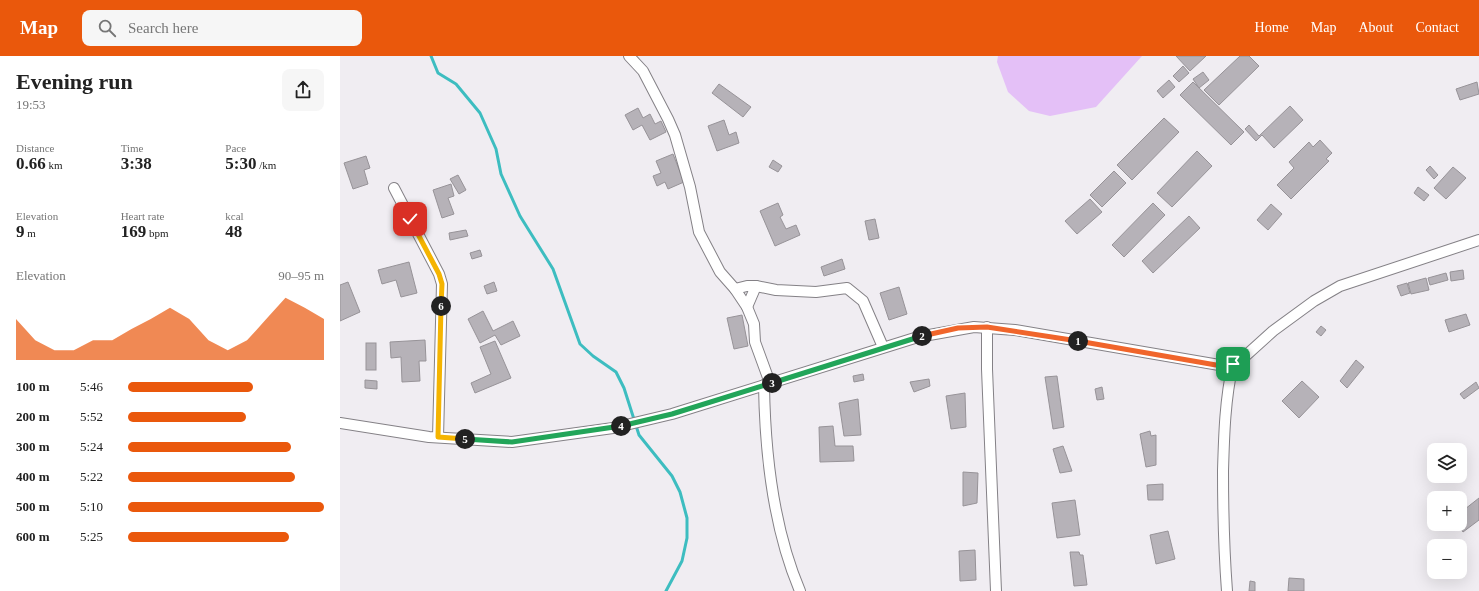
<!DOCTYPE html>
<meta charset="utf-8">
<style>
body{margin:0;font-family:Georgia,serif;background:#f6f6f6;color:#222;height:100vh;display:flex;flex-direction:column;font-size:15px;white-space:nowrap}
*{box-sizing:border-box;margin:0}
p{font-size:13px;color:#767676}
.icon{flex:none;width:22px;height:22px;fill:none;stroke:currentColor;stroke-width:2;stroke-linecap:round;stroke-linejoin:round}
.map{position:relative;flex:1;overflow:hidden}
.sheet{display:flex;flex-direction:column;background:#fff;width:340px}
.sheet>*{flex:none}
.controls{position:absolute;left:1087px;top:387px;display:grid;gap:8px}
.controls a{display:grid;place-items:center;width:40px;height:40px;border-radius:8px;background:#fff;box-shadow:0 4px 16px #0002;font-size:20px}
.pin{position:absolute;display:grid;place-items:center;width:34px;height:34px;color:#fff;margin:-17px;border-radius:8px;box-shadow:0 2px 6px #0006}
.km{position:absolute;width:20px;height:20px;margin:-10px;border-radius:50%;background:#222;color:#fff;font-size:11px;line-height:20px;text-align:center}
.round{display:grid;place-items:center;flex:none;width:42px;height:42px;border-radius:8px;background:#f6f6f6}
.summary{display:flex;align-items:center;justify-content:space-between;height:68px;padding:0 16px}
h1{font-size:22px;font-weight:800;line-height:30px}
.figures{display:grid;grid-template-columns:repeat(3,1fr);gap:6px;height:68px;padding:4px 16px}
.figures div{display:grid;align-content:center}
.figures b{font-size:17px;font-weight:800}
.figures small{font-size:11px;font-weight:400}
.figures p{font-size:11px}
.chart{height:112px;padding:8px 16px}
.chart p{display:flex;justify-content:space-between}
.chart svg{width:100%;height:72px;margin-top:4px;fill:#ea580c;opacity:.7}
ul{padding:0 16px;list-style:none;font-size:13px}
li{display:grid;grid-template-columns:64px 48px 1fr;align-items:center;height:30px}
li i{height:10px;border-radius:5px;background:#ea580c}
header{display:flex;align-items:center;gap:24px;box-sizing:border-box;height:56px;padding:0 20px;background:#ea580c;color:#fff}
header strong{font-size:19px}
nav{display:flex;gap:22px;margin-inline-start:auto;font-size:14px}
.search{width:280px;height:36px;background:#f6f6f6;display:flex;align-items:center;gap:10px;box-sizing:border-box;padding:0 14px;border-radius:8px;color:#767676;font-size:15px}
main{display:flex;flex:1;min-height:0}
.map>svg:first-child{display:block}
</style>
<header>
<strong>Map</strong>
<div class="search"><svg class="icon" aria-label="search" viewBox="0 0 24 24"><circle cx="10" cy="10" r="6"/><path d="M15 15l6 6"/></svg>Search here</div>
<nav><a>Home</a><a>Map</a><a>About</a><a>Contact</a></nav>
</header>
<main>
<section class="sheet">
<div class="summary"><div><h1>Evening run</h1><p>19:53</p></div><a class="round"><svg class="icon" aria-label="share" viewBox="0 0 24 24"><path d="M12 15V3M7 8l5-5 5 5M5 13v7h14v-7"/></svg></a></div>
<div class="figures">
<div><p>Distance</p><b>0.66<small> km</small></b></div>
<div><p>Time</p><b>3:38</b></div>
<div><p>Pace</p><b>5:30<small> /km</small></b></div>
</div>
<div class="figures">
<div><p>Elevation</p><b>9<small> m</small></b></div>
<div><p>Heart rate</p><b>169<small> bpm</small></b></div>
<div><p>kcal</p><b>48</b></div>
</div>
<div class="chart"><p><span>Elevation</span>90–95 m</p>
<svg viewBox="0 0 160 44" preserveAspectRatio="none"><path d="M0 44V19L10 32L20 38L30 38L40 32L50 32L60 25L70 19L80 12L90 19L100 32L110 38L120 32L130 19L140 6L150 12L160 19V44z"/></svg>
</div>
<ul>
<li><b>100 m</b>5:46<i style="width:64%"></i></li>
<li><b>200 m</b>5:52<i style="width:60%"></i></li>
<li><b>300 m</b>5:24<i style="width:83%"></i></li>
<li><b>400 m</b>5:22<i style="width:85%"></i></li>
<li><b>500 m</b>5:10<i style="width:100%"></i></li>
<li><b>600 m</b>5:25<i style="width:82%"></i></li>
</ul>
</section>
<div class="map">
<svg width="1139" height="535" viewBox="0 0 1139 535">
<rect width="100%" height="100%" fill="#f0edf2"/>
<path fill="#e4c0f7" d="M658 0H802L756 51 710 60 689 55 668 36 657 6Z"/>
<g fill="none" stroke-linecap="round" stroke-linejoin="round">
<path stroke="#3dbdc0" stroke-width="3" d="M91 0 98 17 116 28 140 57 156 93 161 118 180 160 213 213 240 288 253 300 276 316 284 332 299 379 332 420 340 436 347 462V482L342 505 326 535"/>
</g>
<g fill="#b6b2b8" stroke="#979398">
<path d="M836 0H866L850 15Z"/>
<path d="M900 0H909L919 10 879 49 864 34Z"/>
<path d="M843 10 849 17 839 26 833 20Z"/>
<path d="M863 16 869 24 859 32 853 23Z"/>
<path d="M829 24 835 31 823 42 817 35Z"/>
<path d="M853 26 904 76 891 89 840 39Z"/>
<path d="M1137 26 1139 38 1120 44 1116 33Z"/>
<path d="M379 28 411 51 403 61 372 37Z"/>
<path d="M950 50 963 64 934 92 922 79 916 85 905 73 909 69 919 80Z"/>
<path d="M298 52 303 62 310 58 315 68 321 65 326 76 310 84 302 69 293 74 285 59Z"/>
<path d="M824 62 839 76 792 124 777 109Z"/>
<path d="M384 64 389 79 396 76 399 87 377 95 368 70Z"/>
<path d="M980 84 992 97 986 103 989 105 951 143 937 129 954 112 949 106 969 86 973 91Z"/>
<path d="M857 95 872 110 832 151 817 137Z"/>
<path d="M333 98 344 126 328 133 325 126 317 130 313 120 321 117 316 105Z"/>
<path d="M26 100 30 112 24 114 28 128 13 133 4 107Z"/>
<path d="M433 104 442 110 438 116 429 111Z"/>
<path d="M1090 110 1098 119 1094 123 1086 114Z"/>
<path d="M1113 111 1126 122 1106 143 1094 132Z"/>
<path d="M774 115 786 127 762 151 750 139Z"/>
<path d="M118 119 126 134 119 138 110 123Z"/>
<path d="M111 128 114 140 108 142 114 158 102 162 93 134Z"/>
<path d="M1078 131 1089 139 1084 145 1074 137Z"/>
<path d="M750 143 762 156 737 178 725 165Z"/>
<path d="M438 147 443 159 440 161 446 173 456 169 460 179 435 190 420 155Z"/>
<path d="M813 147 825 159 784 201 772 189Z"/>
<path d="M931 148 942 158 928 174 917 164Z"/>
<path d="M849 160 860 172 813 217 802 205Z"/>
<path d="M535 163 539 182 529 184 525 165Z"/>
<path d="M126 174 128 180 110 184 109 177Z"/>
<path d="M140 194 142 200 132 203 130 197Z"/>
<path d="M502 203 505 213 484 220 481 211Z"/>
<path d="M69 206 77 237 61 241 56 224 42 228 38 214Z"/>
<path d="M1123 214 1124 223 1111 225 1110 216Z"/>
<path d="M1106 217 1108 224 1090 229 1088 222Z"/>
<path d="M1086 222 1089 234 1071 238 1068 227Z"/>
<path d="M8 226 20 256 0 265V229Z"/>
<path d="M154 226 157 235 147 238 144 230Z"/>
<path d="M1067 227 1070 237 1061 240 1057 230Z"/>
<path d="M559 231 567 258 549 264 540 237Z"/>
<path d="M143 255 153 275 173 265 180 280 161 289 155 279 140 287 128 263Z"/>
<path d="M1126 258 1130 269 1109 276 1105 264Z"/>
<path d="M402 259 408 290 394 293 387 262Z"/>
<path d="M981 270 986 274 981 280 976 276Z"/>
<path d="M85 284 86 305H79L80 325 62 326 61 301 51 302 50 286Z"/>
<path d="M155 285 171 322 135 337 131 327 151 318 140 291Z"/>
<rect x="26" y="287" width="10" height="27"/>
<path d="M1016 304 1024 311 1007 332 1000 325Z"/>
<path d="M523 318 524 324 514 326 513 320Z"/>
<path d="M717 320 724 371 713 373 705 321Z"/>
<path d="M589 323 590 330 574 336 570 326Z"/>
<path d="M25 324 37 325V333L25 332Z"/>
<path d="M962 325 979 341 959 362 942 345Z"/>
<path d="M1136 326 1139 332 1124 343 1120 338Z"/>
<path d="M762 331 764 343 757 344 755 333Z"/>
<path d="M625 337 626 371 611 373 606 340Z"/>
<path d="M518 343 521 379 504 380 499 347Z"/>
<path d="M493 370 495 390H513L514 405 480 406 479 371Z"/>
<path d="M810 375 811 380 816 379V409L806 411 800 378Z"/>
<path d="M723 390 732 415 720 417 713 393Z"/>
<path d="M623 416 638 417 637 447 623 450Z"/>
<path d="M823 428V444H808L807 429Z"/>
<path d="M1139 442V464L1123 476 1118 468H1120V457Z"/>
<path d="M735 444 740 479 717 482 712 447Z"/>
<path d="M828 475 835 503 816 508 810 479Z"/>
<path d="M635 494 636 524 620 525 619 495Z"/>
<path d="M730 496H739L740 499H743L747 529 734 530Z"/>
<path d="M949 522 964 523V535H948Z"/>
<path d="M910 525 915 526V535H909Z"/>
</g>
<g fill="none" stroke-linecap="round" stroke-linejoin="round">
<defs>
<g id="minor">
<path d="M289 0 303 15 328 63 335 79 350 131 359 176 380 216 395 233 407 251 414 268 415 286 430 327"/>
<path d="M54 132 99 218 102 228 98 381"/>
<path d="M395 233 407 230H416L436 234 476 236 507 232 523 245 543 291"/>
<path d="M407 251 416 230"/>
<path d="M647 271V313L656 535"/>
<path d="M424 329C425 396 434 474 460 535"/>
<path d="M0 367 89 381 172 386 273 372 332 358 578 281 634 271 675 274 885 310 893 308 902 303 933 275 974 245 1000 230 1139 184"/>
<path d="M887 535C884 495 883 455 883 415 884 379 885 343 893 308"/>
</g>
</defs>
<use href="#minor" stroke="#848186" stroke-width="12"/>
<use href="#minor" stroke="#fff" stroke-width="10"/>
</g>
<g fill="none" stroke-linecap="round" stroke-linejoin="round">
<defs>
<path id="split-1" d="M738 285 876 309 885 310 893 308"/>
<path id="split-2" d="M582 280 618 272 647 271 738 285"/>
<path id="split-3" d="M432 327 582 280"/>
<path id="split-4" d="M281 370 332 358 432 327"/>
<path id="split-5" d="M125 383 172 386 281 370"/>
<path id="split-6" d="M101 250 98 381 125 383"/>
<path id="split-7" d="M70 163 99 218 102 228 101 250"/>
</defs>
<use href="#split-1" stroke="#fff" stroke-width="8"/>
<use href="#split-2" stroke="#fff" stroke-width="8"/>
<use href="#split-3" stroke="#fff" stroke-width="8"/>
<use href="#split-4" stroke="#fff" stroke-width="8"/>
<use href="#split-5" stroke="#fff" stroke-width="8"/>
<use href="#split-6" stroke="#fff" stroke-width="8"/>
<use href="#split-7" stroke="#fff" stroke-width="8"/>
<use href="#split-1" stroke="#f0652b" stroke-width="5"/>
<use href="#split-2" stroke="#f0652b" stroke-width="5"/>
<use href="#split-3" stroke="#22a559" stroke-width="5"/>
<use href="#split-4" stroke="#22a559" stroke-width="5"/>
<use href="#split-5" stroke="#22a559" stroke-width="5"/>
<use href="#split-6" stroke="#f5b400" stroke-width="5"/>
<use href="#split-7" stroke="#f5b400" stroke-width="5"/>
</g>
</svg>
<div class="controls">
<a><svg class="icon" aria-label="layers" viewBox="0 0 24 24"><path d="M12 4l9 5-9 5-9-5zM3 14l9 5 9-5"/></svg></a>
<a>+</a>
<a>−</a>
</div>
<div class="pin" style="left:893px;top:308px;background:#1e9e55"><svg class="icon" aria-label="arrive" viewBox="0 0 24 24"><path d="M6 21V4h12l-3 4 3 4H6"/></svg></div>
<div class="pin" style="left:70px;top:163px;background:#d93025"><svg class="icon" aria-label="check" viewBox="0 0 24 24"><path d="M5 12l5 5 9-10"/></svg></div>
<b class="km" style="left:738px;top:285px">1</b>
<b class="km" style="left:582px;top:280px">2</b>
<b class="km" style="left:432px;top:327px">3</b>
<b class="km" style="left:281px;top:370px">4</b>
<b class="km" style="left:125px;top:383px">5</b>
<b class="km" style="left:101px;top:250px">6</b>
</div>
</main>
